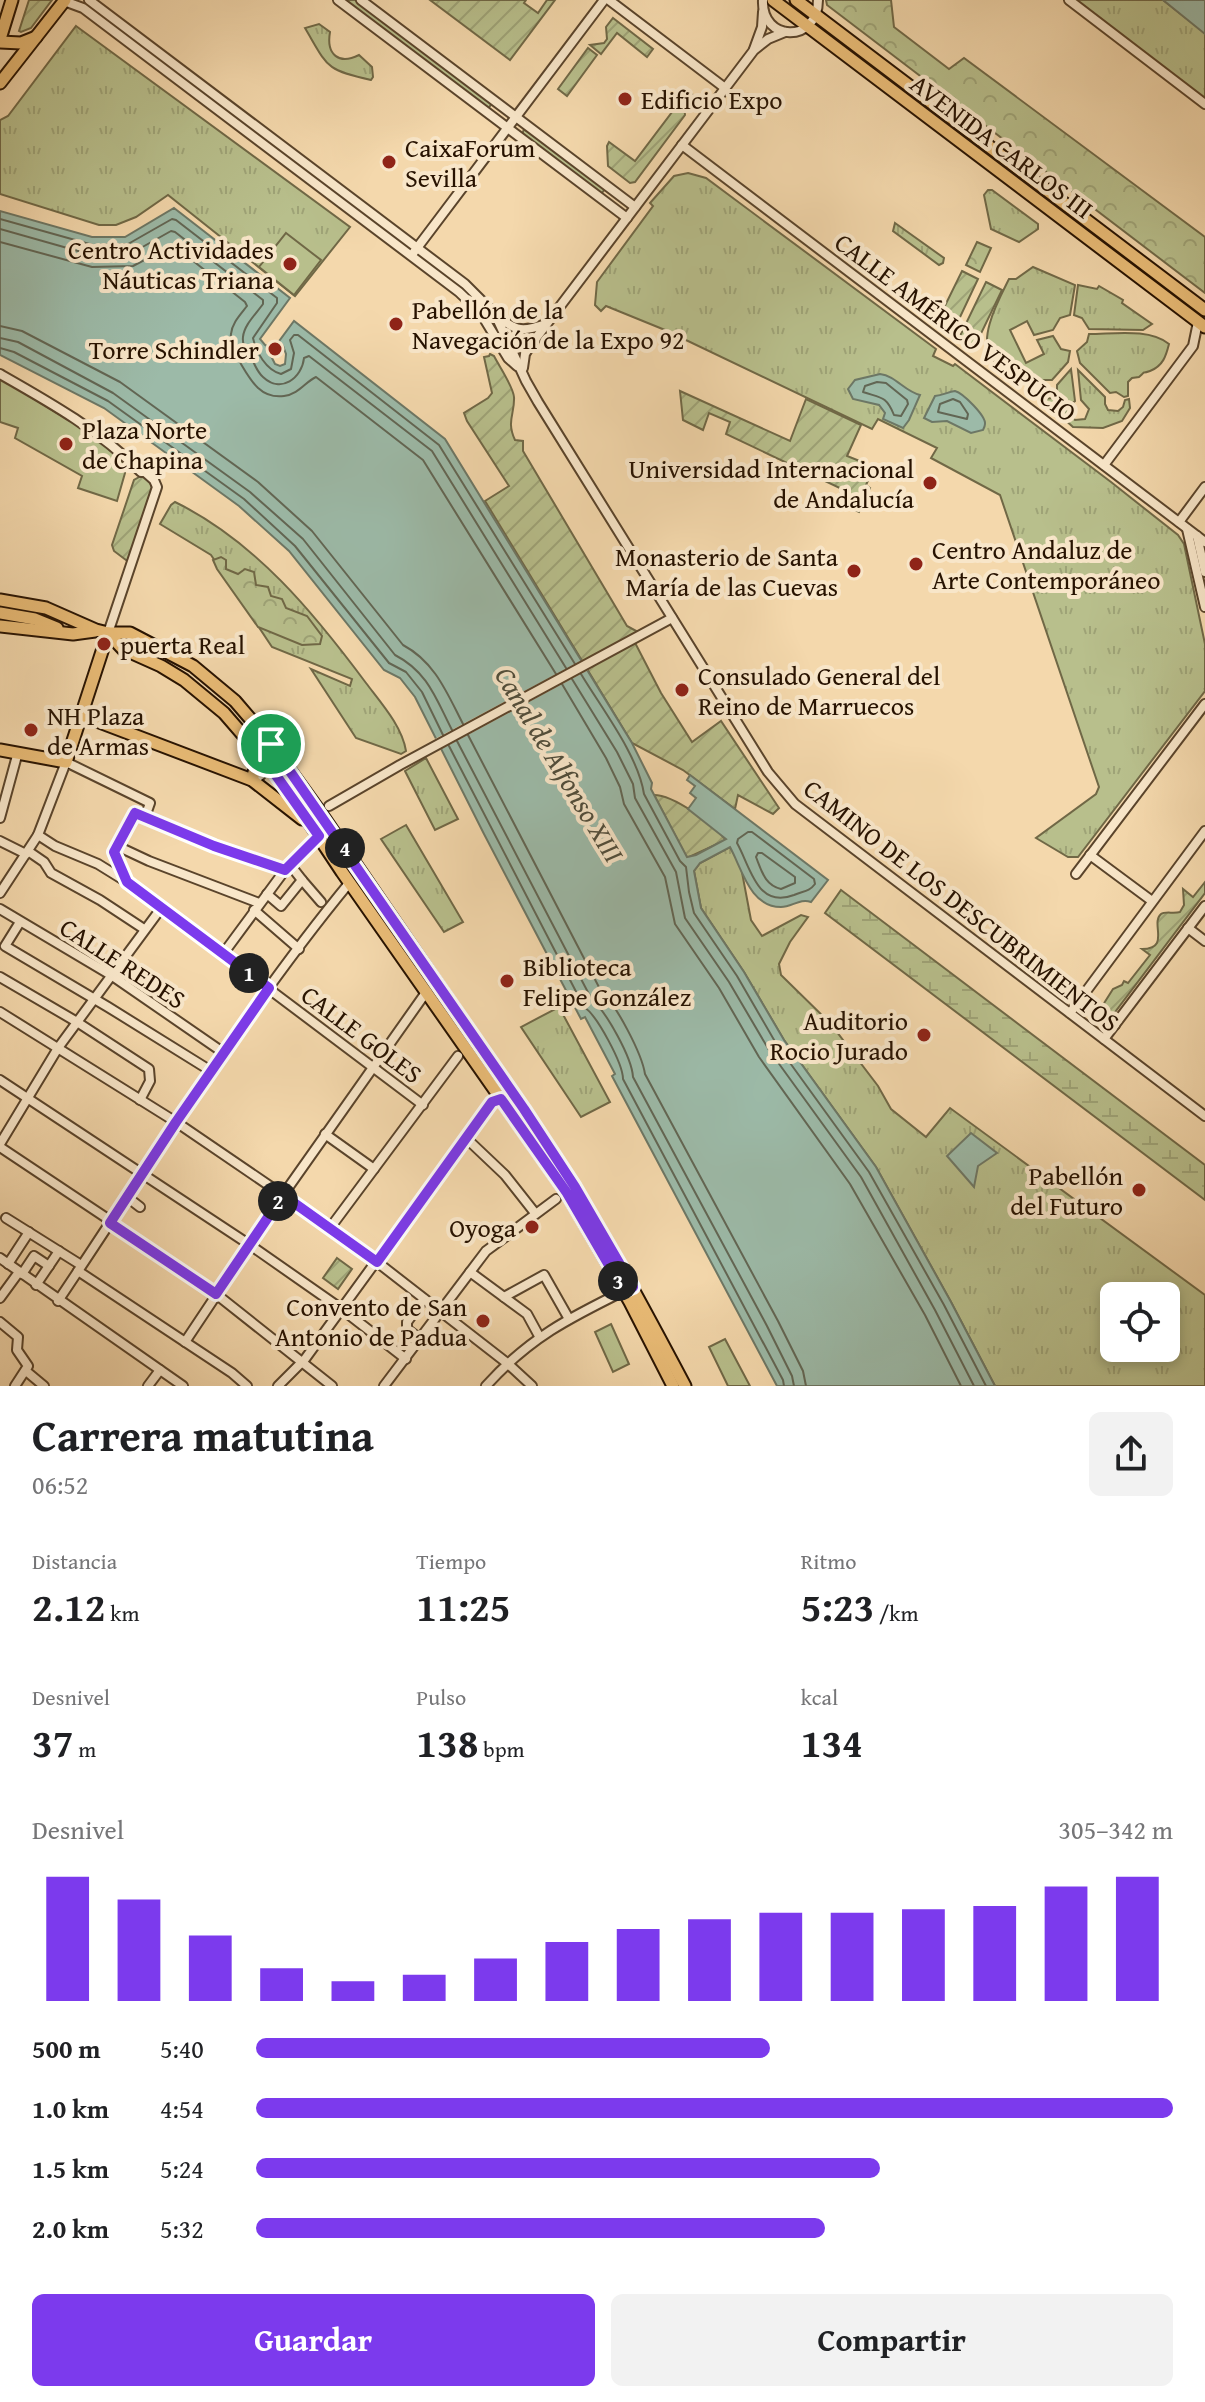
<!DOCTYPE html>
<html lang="es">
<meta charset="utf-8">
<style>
body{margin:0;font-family:"Gentium Book Plus",serif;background:#f2f2f2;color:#202124;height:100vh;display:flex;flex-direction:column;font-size:30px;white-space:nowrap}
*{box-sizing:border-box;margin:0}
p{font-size:26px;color:#757577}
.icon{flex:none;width:44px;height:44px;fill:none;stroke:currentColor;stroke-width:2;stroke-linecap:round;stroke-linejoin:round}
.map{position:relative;height:1386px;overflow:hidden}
.panel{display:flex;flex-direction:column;background:#fff;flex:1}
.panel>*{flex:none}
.buttons{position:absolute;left:1100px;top:1282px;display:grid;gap:16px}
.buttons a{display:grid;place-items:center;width:80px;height:80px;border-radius:12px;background:#fff;box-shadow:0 4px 12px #0003;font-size:40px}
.pin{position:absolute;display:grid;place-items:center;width:68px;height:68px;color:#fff;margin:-34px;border:4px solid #fff;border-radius:50%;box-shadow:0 2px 8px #0007}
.km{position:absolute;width:40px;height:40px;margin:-20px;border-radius:50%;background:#222;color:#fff;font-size:22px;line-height:40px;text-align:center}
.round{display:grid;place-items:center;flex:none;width:84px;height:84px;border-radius:12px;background:#f2f2f2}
.summary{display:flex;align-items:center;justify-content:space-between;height:136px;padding:0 32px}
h1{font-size:44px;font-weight:700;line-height:60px}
.stats{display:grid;grid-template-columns:repeat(3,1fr);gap:12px;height:136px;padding:8px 32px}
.stats div{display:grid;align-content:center}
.stats b{font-size:40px;font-weight:700}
.stats small{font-size:22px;font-weight:400}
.stats p{font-size:22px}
.chart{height:224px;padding:16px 32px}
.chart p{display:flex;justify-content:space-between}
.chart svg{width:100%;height:144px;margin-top:8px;stroke:#7c3aed;stroke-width:6}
.action{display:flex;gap:16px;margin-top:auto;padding:16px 32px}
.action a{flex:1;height:92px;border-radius:12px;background:#7c3aed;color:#fff;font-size:32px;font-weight:700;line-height:92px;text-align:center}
.action a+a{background:#f2f2f2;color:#202124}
ul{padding:0 32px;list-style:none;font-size:26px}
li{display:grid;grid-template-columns:128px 96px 1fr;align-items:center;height:60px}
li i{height:20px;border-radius:10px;background:#7c3aed}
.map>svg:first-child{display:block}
</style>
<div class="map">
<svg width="1205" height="1386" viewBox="0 0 1205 1386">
<defs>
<pattern id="grass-tufts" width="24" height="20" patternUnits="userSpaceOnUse" patternTransform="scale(2)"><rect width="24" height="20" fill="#b8bf8c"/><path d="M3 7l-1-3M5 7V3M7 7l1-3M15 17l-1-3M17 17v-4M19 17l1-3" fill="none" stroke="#9ea377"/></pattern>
<pattern id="forest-crowns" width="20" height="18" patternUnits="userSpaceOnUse" patternTransform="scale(2)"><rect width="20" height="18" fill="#b8bf8c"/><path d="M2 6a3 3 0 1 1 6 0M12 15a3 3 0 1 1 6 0" fill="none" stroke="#9ea377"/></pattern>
<pattern id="wetland-marsh" width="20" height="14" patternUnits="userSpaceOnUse" patternTransform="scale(2)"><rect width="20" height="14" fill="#b8bf8c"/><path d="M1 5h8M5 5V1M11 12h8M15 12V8" fill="none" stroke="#9ea377"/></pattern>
<pattern id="garden-furrows" width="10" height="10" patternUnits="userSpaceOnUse" patternTransform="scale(2)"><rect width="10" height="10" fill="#b8bf8c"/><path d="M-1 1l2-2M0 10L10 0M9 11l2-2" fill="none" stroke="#9ea377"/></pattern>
</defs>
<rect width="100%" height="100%" fill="#f4d8ac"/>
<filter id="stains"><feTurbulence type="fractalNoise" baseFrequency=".0025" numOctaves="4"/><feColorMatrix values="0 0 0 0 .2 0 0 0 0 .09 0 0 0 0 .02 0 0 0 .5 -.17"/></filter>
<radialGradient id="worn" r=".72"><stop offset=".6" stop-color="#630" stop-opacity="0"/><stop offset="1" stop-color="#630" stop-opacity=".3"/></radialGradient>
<g fill="url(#grass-tufts)" stroke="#706846" stroke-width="2" fill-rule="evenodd">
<path d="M344 0H355L492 103 488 109Z"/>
<path d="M1070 0H1163L1205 33V104Z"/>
<path d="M319 24 330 32C326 55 339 65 359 55L372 67 373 77 371 80C325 70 328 67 305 28Z"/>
<path d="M76 26 350 227 295 296 168 195 136 217 116 225H99L0 194V120L8 116Z"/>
<path d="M524 129 605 189 601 194 522 135Z"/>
<path d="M688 173 706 178 936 349 933 356 953 366 955 364 1111 482 1178 535 1184 544 1205 644V691L1078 857H1068L1036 838 1096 794 1099 787 1000 495 931 458 937 448 878 419 872 429 665 330 606 306 601 311 595 305 597 282 653 206 650 203 674 176Z"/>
<path d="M988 190H992L1038 224V229L1019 242 991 229 984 195Z"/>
<path d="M895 223 944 258 943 263 939 265 893 231Z"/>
<path d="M1033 267 1075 285 1070 315 1060 318 1053 330 1034 335 1027 321 1010 330 1026 363 1044 354 1037 340 1053 336 1061 349 1070 351 1068 362 1052 380H1044L1039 385V395L1044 399 1053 398 1057 393V385L1071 369 1075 401 1070 405 1069 414 1075 420 1085 419 1089 409 1081 400 1078 370 1105 397V404L1108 410 1118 411 1123 407 1125 400 1129 399 1130 408 1122 421 1103 428 1073 427 1063 418 1057 408C1036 405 1038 393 1026 381 1017 372 1003 371 994 361 975 342 999 299 1009 279H1016Z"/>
<path d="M1078 285 1097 289 1099 286 1123 300 1122 303 1152 324 1143 330 1089 329 1082 318 1074 315Z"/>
<path d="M1089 334C1114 334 1149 328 1169 344 1166 356 1163 366 1150 371 1139 375 1148 369 1139 377L1132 378 1128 382V396L1124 397 1116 392 1110 393 1080 363 1077 351 1087 342Z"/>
<path d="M175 502C255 541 314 613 366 683 381 703 402 726 406 751L401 754 356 738 311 669 350 686 352 679 272 647 211 555 160 524 171 505Z"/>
<path d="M426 758 458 819 435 830 405 771Z"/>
<path d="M406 825 463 922 444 932 381 839Z"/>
<path d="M730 847 741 867 751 920 762 936 801 915 808 917 790 942 779 964 781 975 830 1023 878 1086 891 1109 926 1137 950 1108 1205 1295V1386H995L951 1302 876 1167 784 1040 744 972 701 908 694 871 700 863ZM1114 1296H1166V1348H1114Z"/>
<path d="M559 1007 610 1102 581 1117 521 1027Z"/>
</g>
<g fill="url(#forest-crowns)" stroke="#706846" stroke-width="2">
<path d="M826 0H891L894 27 949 69 964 58 1205 237V293L827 5Z"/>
<path d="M977 242 991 248 980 272 966 265Z"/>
<path d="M221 557 226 560V569L238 574 245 569 254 572 256 585 268 587 271 596 282 599 286 608 307 616 322 636 320 644 302 645 258 627 217 569 213 560Z"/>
</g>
<path fill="url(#wetland-marsh)" stroke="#706846" stroke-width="2" d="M841 890 1205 1165V1200L825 913Z"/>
<g fill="url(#garden-furrows)" stroke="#706846" stroke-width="2">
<path d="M29 0H52L31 28 21 32 19 31Z"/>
<path d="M430 0H526L524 3 538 13 547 0H555L510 60Z"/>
<path d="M613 18 653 49 647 57 617 33 601 54 590 45 604 43 607 39 606 27Z"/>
<path d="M588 48 597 55 567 96 558 89Z"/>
<path d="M688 91 697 98 688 99 684 104 685 115 635 182 630 183 608 166 607 146 609 142 635 161Z"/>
<path d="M962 271 978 279 952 334 936 324Z"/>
<path d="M986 282 1002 290 975 346 959 338Z"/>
<path d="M490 354 494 356C499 366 513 386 514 397 515 414 506 421 515 440L523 441V451L627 626 638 632 631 635 661 693 692 742 721 721 779 808 773 814 738 795 735 809 683 770 632 743 485 501 509 486 467 421 464 413 488 398 492 393 484 357 489 356Z"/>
<path d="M680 391 790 441 806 399 861 425 847 456 862 462 861 468 871 474 866 485 870 488 859 512 837 502 842 489 726 434 730 422 709 413 703 430 683 420Z"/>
<path d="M141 476 149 479 152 488 129 560H126L114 551 112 545 134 480Z"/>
<path d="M654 795C674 795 713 824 726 840L687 858Z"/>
<path d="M1205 882V893L1112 1016 1101 1008 1113 989 1122 985 1124 981 1128 983 1150 955 1142 949C1171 949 1150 923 1161 914 1165 911 1174 914 1180 912L1184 905 1183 889 1193 897Z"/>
<path d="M337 1258 352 1269 338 1289 323 1278Z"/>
</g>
<g fill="#b8bf8c" stroke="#706846" stroke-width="2">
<path d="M286 233 321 260 294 295 259 267Z"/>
<path d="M0 378 88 432 121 458 125 473 117 501 78 488 82 476 15 438 18 428 0 422Z"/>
<path d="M611 1324 629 1364 613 1372 595 1332Z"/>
<path d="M725 1339 750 1386H728L709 1347Z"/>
</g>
<g fill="#9cbaa8" stroke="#6d7765" stroke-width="2">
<path d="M1163 0H1205V34Z"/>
<path d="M174 208 290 298 260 339 265 345 272 348 269 352 275 364 280 366 285 364 286 354 283 346 278 347 277 344 294 321 445 439 632 743 652 783 651 789 687 857 696 855 726 839 688 809 696 798 690 793 695 786 687 780 690 775 828 880 811 902C800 898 792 907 781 907 750 907 742 869 730 847L700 863 694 871 701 908 744 972 784 1040 876 1167 951 1302 995 1386H777L612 1076 615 1074 585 1017 581 1019 484 834 415 697 400 678 384 670 289 551 239 506 104 408 0 355V211L92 237H125Z"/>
<path d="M880 374C896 376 904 391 920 395L909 420 903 428 883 419 885 413 879 405 853 399 848 389 855 380Z"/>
<path d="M955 391C963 393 986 416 985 424 985 426 984 428 983 430L971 433 947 421 932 422 924 418 935 396C943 395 948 392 955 391Z"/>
<path d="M971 1133 997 1153 978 1166 974 1187 947 1156Z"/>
</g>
<path fill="#f4d8ac" d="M586 658 592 668 438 751 433 740Z"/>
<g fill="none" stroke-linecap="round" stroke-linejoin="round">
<g stroke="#626654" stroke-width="2">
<path d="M0 219 93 245 128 244 172 219 176 220 277 298V303L253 338C256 352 266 370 281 374L291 369 294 353 290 340 294 335H298L439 445 575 664"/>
<path d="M0 229 92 255 130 254 171 231 175 232 263 300V304C256 314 244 325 243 337 242 345 246 349 250 355 254 362 256 371 263 377 281 394 302 378 304 358L309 356 432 451 566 668"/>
<path d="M0 242 92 267 133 266 173 245 245 302 247 306C240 315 232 323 231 334 229 347 236 353 241 364 251 381 261 399 284 396 299 394 305 382 316 377L423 460 556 674"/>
<path d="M0 326 22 331 120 382 258 482 312 531 403 645C435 662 447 693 463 724"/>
<path d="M0 338 18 342 113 393 250 492 303 539 395 655C428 672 436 699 452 730"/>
<path d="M0 348 14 352 108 401 244 499 295 546 389 663 406 672 422 692 443 735"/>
<path d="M877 382 886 383 907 400 908 404 901 416 894 415C886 395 880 398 863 392L865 386Z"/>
<path d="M953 399 960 402 968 414 967 419 938 412 940 404Z"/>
<path d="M581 674C602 709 638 755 644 794L680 861 686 867 689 892 694 913 737 976 777 1045 869 1172 944 1305 986 1386"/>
<path d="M572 679 617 752 633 784 635 798 676 872 685 918 729 982 769 1050 861 1177 935 1310 974 1386"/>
<path d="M562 684 606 758 620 787 624 804 665 877 675 924 719 988 759 1057 850 1184 925 1315 961 1386"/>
<path d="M468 735 601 991C616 1004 642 1054 645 1074L778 1321 803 1371 806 1386"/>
<path d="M457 741 592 1000C606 1011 632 1058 633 1077L767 1326 792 1376 794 1386"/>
<path d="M449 746 584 1007C597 1015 623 1064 623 1079L783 1380 784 1386"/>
<path d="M748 832H752L814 879 815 884C809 892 803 891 794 895 757 909 751 868 737 843L738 839Z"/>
<path d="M758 853H762L795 877V883L781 889C765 885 762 872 756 857Z"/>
</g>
<defs>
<g id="minor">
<path d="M89 0 465 284 495 314 526 381 538 402 768 772 795 804 1205 1116"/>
<path d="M338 0 627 218"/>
<path d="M361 0 635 207"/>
<path d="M609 0 725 88"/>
<path d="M763 0C761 42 818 44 818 0"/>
<path d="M1069 0 1205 104"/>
<path d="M64 1 83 8 459 292 480 312 508 358 517 366"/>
<path d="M754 49 762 27 763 12"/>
<path d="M682 145 1205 542"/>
<path d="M414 252 604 0"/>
<path d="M497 316C517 332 523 332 546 324"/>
<path d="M523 368 525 354 530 346 754 50 768 39 785 32"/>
<path d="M0 374C51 403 99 430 141 472H145L154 480 157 487 108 633"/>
<path d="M1104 465 1193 346 1198 322"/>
<path d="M1179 522 1205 487"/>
<path d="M1187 529 1205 607"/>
<path d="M1197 536 1205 572"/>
<path d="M252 780C266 776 272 759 271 745"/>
<path d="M329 806 400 765 672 618"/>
<path d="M0 818 18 752"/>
<path d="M38 835 55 846 98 864 127 882 423 1105"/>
<path d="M0 841 26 854"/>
<path d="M117 846 149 861 259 903"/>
<path d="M28 851 44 862 51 873 100 900 144 929"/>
<path d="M1090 855 1152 901"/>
<path d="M1076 874 1205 704"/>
<path d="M126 880 114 852 135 813 214 846 285 870"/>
<path d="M302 880 321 902"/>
<path d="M0 893 38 835 66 762 150 803 145 817"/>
<path d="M267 894 281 906 302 880 291 866"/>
<path d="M0 909 111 975 224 1053"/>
<path d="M254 910 299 949"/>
<path d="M20 922 5 946 108 1007 211 1071"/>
<path d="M1188 928 1205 941"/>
<path d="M223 954 285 870 319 836"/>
<path d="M0 977 77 1022 149 1069 150 1081 140 1100"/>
<path d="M1079 999 1115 1025"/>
<path d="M0 1012 176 1122 283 1195 377 1262 507 1363 532 1386"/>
<path d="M1070 1013 1205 831"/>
<path d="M1104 1039 1205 906"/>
<path d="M0 1080 250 1245 343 1310 406 1359"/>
<path d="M325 1134 374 1169"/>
<path d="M466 1138 505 1175 535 1213"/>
<path d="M0 1144 58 1048 162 907"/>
<path d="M0 1147 111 1221"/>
<path d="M127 1197 140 1207"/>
<path d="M6 1218 81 1265"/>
<path d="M110 1223 216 1294 332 1386"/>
<path d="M330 1228 458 1056"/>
<path d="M0 1258 183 1386"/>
<path d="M8 1264 29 1232"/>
<path d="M78 1271 232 1373 247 1386"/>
<path d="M470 1272 527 1314 539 1336"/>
<path d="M22 1274 34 1256 49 1266"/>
<path d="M36 1285 59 1251"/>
<path d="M504 1297 544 1275 569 1319"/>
<path d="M0 1298 19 1272"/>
<path d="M58 1301C153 1160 242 1013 350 882"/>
<path d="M0 1322 18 1337 17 1350 28 1366 15 1386"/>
<path d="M420 1339 407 1329V1322L424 1299"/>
<path d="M185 1342 283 1195 427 991"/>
<path d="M26 1371 44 1386"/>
<path d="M148 1386 160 1370"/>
<path d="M278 1386 305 1359 492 1102 501 1099"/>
<path d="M384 1386 486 1251 556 1199"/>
<path d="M486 1386C529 1338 569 1318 626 1290"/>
</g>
<g id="major">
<path d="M773 0 1205 327"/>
<path d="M796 0 1205 310"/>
<path d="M0 39 12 0"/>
<path d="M0 42 21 43 36 37"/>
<path d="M0 83 65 0"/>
<path d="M0 600 46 608 96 630 108 633H130L193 666 235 701 266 737 320 812 546 1143C597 1221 641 1303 685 1386"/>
<path d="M0 613 35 619 57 628"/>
<path d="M0 626 73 634 95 631"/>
<path d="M108 633 123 649 161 666 184 680 224 713 277 774 342 872 567 1193 630 1302 673 1386"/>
<path d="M81 715 252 780 302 819"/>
<path d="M0 750 66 762 108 633"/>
<path d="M252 780 257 761 256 749"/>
</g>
</defs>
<use href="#minor" stroke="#5a442b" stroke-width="12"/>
<use href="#major" stroke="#271200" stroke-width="15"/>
<use href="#minor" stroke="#f8e6c9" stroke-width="8"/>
<use href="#major" stroke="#eabc76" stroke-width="11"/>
</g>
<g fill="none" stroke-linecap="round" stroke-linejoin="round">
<defs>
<path id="route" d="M271 744 524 1109 575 1187 633 1287 624 1291 567 1193 501 1099 492 1102 377 1262 283 1195 216 1294 110 1223 176 1122 269 988 127 882 114 852 135 813 214 846 285 870 319 836 268 764 271 757Z"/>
</defs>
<use href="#route" stroke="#fff" stroke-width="16"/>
<use href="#route" stroke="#7c3aed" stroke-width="10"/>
</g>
<g fill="#8f2418" stroke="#f8e6c9" stroke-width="3">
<circle cx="625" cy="99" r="8"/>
<circle cx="389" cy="162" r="8"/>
<circle cx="290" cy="264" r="8"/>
<circle cx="396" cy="324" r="8"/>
<circle cx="275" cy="349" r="8"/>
<circle cx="66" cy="444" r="8"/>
<circle cx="930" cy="483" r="8"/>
<circle cx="916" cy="564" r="8"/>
<circle cx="854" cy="571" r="8"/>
<circle cx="104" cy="644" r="8"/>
<circle cx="682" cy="690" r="8"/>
<circle cx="31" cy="730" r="8"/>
<circle cx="507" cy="981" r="8"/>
<circle cx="924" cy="1035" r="8"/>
<circle cx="1139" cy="1190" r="8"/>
<circle cx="532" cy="1227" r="8"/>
<circle cx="483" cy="1321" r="8"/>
</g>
<g text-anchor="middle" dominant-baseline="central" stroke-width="8" stroke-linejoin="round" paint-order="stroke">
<g font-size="26" fill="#271200" stroke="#f8e6c9" text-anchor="start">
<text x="641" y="99">Edificio Expo</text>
<text x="405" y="147">CaixaForum<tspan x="405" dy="30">Sevilla</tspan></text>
<text x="274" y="249" text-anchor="end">Centro Actividades<tspan x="274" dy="30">Náuticas Triana</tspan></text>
<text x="412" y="309">Pabellón de la<tspan x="412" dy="30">Navegación de la Expo 92</tspan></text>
<text x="259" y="349" text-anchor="end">Torre Schindler</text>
<text x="82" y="429">Plaza Norte<tspan x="82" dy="30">de Chapina</tspan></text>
<text x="914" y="468" text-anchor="end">Universidad Internacional<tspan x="914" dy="30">de Andalucía</tspan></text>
<text x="932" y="549">Centro Andaluz de<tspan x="932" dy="30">Arte Contemporáneo</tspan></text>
<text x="838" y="556" text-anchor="end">Monasterio de Santa<tspan x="838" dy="30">María de las Cuevas</tspan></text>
<text x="120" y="644">puerta Real</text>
<text x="698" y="675">Consulado General del<tspan x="698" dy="30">Reino de Marruecos</tspan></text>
<text x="47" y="715">NH Plaza<tspan x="47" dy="30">de Armas</tspan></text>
<text x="523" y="966">Biblioteca<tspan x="523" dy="30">Felipe González</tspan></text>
<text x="908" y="1020" text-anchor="end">Auditorio<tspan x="908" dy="30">Rocio Jurado</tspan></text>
<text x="1123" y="1175" text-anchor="end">Pabellón<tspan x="1123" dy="30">del Futuro</tspan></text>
<text x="516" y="1227" text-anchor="end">Oyoga</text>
<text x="467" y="1306" text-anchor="end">Convento de San<tspan x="467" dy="30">Antonio de Padua</tspan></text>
</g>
<g font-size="26" fill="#271200" stroke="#f8e6c9">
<text transform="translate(1002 146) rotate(37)">AVENIDA CARLOS III</text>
<text transform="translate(956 327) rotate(37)">CALLE AMÉRICO VESPUCIO</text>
<text transform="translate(962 905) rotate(38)">CAMINO DE LOS DESCUBRIMIENTOS</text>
<text transform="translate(123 963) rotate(33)">CALLE REDES</text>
<text transform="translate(362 1034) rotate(37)">CALLE GOLES</text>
</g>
<g font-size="28" font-style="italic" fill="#504d3b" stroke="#f8e6c9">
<text transform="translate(560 764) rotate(59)">Canal de Alfonso XIII</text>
</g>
</g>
<rect width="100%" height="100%" filter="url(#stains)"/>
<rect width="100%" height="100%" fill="url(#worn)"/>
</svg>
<div class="buttons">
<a><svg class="icon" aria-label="locate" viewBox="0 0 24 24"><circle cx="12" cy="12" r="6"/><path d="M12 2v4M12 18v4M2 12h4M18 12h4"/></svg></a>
</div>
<div class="pin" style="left:271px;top:744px;background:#1e9e55"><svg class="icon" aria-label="arrive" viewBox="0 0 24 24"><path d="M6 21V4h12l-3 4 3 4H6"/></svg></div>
<b class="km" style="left:249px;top:973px">1</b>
<b class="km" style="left:278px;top:1201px">2</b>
<b class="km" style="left:618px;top:1281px">3</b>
<b class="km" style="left:345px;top:848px">4</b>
</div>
<section class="panel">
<div class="summary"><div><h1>Carrera matutina</h1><p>06:52</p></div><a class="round"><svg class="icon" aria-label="share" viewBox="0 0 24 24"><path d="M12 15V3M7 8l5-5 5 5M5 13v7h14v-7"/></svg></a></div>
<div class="stats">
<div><p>Distancia</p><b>2.12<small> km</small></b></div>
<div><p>Tiempo</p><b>11:25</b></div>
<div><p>Ritmo</p><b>5:23<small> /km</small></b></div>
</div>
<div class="stats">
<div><p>Desnivel</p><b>37<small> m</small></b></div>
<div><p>Pulso</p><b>138<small> bpm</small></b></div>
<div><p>kcal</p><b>134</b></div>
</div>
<div class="chart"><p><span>Desnivel</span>305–342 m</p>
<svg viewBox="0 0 160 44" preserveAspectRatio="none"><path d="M5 44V6M15 44V13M25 44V24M35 44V34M45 44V38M55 44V36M65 44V31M75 44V26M85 44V22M95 44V19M105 44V17M115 44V17M125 44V16M135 44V15M145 44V9M155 44V6"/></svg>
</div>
<ul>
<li><b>500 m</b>5:40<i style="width:56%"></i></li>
<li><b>1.0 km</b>4:54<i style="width:100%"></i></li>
<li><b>1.5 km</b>5:24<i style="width:68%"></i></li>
<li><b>2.0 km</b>5:32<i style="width:62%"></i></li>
</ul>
<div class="action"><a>Guardar</a><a>Compartir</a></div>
</section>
